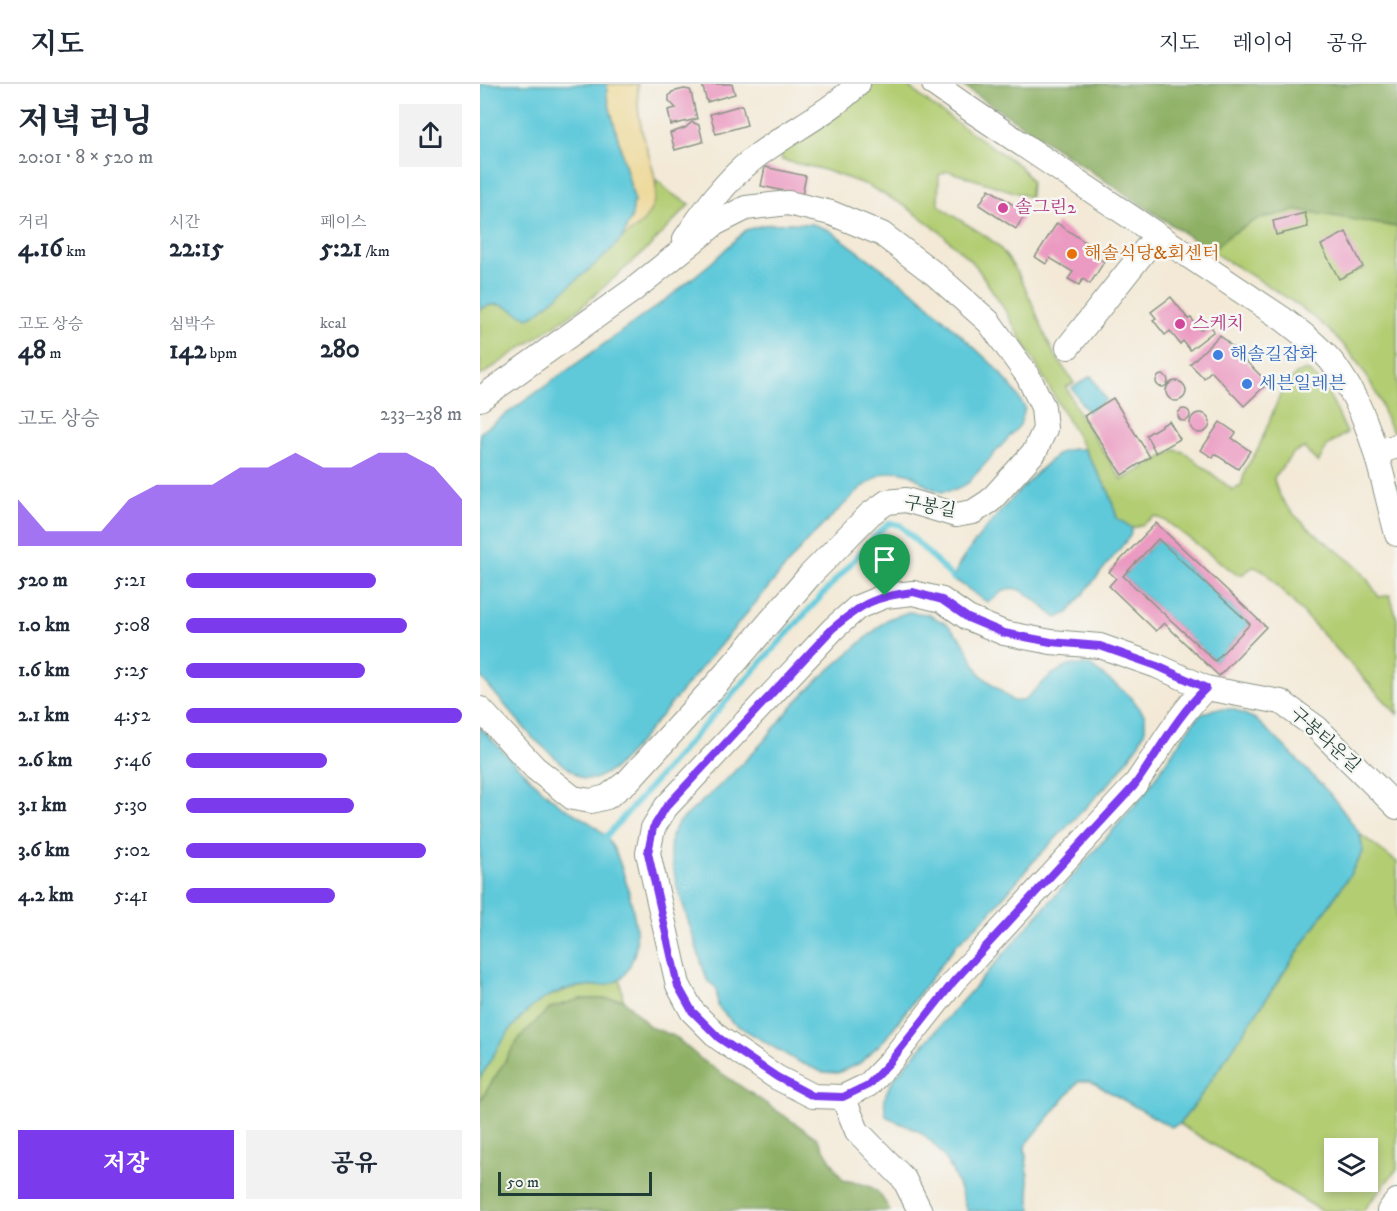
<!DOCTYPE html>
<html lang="ko">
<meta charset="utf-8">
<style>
body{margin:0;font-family:"IM FELL DW Pica","Noto Serif KR",serif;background:#f2f2f3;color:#1f2937;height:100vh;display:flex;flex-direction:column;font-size:22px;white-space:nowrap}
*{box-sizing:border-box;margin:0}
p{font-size:20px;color:#747a83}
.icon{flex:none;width:33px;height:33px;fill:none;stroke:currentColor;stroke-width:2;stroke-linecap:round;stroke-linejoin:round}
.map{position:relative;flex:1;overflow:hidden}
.panel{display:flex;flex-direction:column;background:#fff;width:480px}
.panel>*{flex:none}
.tools{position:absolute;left:844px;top:1054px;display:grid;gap:12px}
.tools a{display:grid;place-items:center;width:54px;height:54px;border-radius:0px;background:#fff;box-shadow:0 3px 9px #0003;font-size:30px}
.scale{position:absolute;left:18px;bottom:15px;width:154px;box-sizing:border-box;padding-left:6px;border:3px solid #1f3d34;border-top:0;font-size:16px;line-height:21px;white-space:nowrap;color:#1f3d34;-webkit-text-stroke:4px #f6f6f2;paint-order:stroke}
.pin{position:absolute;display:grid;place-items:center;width:51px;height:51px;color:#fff;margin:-62px -26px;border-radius:50% 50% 50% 0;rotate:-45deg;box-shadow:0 0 6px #0007}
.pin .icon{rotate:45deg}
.round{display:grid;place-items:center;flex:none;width:63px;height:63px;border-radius:0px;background:#f2f2f3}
.summary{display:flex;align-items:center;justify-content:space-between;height:102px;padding:0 18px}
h1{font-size:33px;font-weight:800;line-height:45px}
.metrics{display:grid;grid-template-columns:repeat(3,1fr);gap:9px;height:102px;padding:6px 18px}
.metrics div{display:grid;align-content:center}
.metrics b{font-size:26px;font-weight:800}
.metrics small{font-size:16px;font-weight:400}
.metrics p{font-size:16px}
.chart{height:168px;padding:12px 18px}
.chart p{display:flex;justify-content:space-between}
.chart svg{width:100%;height:108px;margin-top:6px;fill:#7c3aed;opacity:.7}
.action{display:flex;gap:12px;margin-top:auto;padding:12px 18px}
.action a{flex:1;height:69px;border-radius:0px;background:#7c3aed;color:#fff;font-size:24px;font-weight:800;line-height:69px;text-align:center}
.action a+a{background:#f2f2f3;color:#1f2937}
ul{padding:0 18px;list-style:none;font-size:20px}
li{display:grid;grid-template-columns:96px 72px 1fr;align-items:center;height:45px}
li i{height:15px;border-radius:8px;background:#7c3aed}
header{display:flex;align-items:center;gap:36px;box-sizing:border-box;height:84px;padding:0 30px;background:#fff;border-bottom:2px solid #e0e1e3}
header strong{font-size:28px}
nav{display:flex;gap:33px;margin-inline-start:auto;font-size:21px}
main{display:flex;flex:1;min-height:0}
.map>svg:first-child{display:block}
</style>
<header>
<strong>지도</strong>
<nav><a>지도</a><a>레이어</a><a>공유</a></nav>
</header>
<main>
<section class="panel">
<div class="summary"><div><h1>저녁 러닝</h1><p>20:01 · 8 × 520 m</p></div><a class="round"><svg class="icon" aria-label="share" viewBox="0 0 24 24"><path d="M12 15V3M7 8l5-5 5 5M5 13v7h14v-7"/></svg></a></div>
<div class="metrics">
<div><p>거리</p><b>4.16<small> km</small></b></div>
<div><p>시간</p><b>22:15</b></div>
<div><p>페이스</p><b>5:21<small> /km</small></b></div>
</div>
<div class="metrics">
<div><p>고도 상승</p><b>48<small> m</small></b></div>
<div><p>심박수</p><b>142<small> bpm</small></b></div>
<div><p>kcal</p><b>280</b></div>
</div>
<div class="chart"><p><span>고도 상승</span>233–238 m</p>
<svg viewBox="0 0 160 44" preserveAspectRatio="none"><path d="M0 44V25L10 38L20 38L30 38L40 25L50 19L60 19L70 19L80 12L90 12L100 6L110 12L120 12L130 6L140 6L150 12L160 25V44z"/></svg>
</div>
<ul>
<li><b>520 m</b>5:21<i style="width:69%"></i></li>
<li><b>1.0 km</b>5:08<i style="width:80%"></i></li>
<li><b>1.6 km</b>5:25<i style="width:65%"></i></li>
<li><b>2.1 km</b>4:52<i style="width:100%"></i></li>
<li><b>2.6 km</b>5:46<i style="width:51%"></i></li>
<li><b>3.1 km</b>5:30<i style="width:61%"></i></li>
<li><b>3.6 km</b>5:02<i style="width:87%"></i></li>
<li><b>4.2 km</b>5:41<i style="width:54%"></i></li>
</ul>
<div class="action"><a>저장</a><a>공유</a></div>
</section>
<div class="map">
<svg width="917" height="1127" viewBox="0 0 917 1127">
<rect width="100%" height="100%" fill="#f6f6f2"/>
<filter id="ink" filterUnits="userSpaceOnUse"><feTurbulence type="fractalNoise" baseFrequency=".0167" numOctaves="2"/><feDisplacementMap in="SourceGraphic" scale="12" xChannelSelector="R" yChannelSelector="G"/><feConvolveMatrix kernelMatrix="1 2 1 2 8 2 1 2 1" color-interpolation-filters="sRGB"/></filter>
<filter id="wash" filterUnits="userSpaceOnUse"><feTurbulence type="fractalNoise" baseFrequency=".008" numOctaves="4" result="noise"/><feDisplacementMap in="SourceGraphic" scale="24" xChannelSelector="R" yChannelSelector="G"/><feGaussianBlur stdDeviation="1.35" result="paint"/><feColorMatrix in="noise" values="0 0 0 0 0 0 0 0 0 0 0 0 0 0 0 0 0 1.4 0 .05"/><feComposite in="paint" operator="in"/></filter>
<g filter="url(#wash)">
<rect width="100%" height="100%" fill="#f3e9d6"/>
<g fill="#b3cd73" stroke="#698554" stroke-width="1.5" fill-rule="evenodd">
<path d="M389 0H425L454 23 540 82 551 97 550 113 468 87 459 91 458 120C479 140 510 148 527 173 547 200 557 234 571 264 577 276 587 288 594 299L586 303 600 331 642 396 695 366 704 368 753 406 761 402 766 384 778 365 800 311 816 290 826 286C848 299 856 327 867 349L847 362 838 379 824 364 813 369 794 394C799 432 854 460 880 486 887 494 893 504 899 513L910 511 917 535V630L783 486 773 483 763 490H756L686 437 675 432 660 442 652 444 637 434 629 408 523 223 496 182 460 148 425 122 387 101 341 85 302 76 300 70Z"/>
<path d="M177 96 192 110 210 120 169 163 99 225 0 292V225C21 214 29 225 48 233L55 231 126 171 142 154 161 140 173 119Z"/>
<path d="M819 126 917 143V309L915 321 917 324V351C906 343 904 327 899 315 892 300 882 284 872 271 836 225 780 198 731 167L750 151 777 135Z"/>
<path d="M880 750 917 778V1085L883 1127H842L699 1040 713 1023 869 792 883 768ZM855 1065H888V1098H855Z"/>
<path d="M140 895 143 915H100L40 954 0 1017V994L22 956 42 931 62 915 91 904 128 900Z"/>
</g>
<g fill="#8eb065" stroke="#56764c" stroke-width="1.5">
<path d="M480 0H917V143L819 126 777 135 750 151 731 167Z"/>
<path d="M100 915H143L170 943 194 952 222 976 337 1054 363 1096C390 1101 396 1100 410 1127H0V1017L40 953 70 924Z"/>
</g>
<path fill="#eeda9e" stroke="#868c69" stroke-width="1.5" d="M127 0H158C157 14 158 28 161 42 167 77 191 107 161 140 156 145 148 149 142 154L152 132 154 115 127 13Z"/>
<g fill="#5fc9da" stroke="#3f8387" stroke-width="1.5">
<path d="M0 0H127V13L154 115 152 132 142 154 126 171 55 231 48 234C29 225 21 214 0 225Z"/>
<path d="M308 139 333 140 349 146 437 210 515 283 535 307 545 324 540 341 488 399 476 406 461 408 447 402 431 390 418 387 402 390 380 405 328 456 155 663 134 685 115 695H103L84 681 53 654 0 592V349L188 214 231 179 266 146 283 141Z"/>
<path d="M611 292 626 316 607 328 592 304Z"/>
<path d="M593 365H604L629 408 637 434 652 444 650 452 588 529 577 534C563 525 546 501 528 505 519 507 516 516 507 518L474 495C472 476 560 381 580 369 583 367 588 366 593 365Z"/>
<path d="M678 455 770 540 735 577 643 492Z"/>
<path d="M429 528 447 530 467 540 483 557 500 590 533 617H543L571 591 589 581H610L651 613 665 632V646L658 661 635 693 553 778 508 831 476 861 405 955 380 979 358 989 342 988 317 977 253 939 238 923 236 904 227 896 197 802 190 769 191 752 198 739 247 695 283 658 312 622 341 593 408 535Z"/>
<path d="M734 625H753L775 635 803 661 852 712 880 750 883 768 869 792 713 1023 699 1040 691 1043 610 997H599L545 1062 551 1127H487C478 1097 467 1067 440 1048 429 1042 417 1039 406 1032 402 1014 406 1006 416 992L662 713 712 640 720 631Z"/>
<path d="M0 643C24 669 48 694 75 717 91 730 114 737 127 754 142 773 159 838 156 863 154 873 148 889 140 895 127 905 106 900 91 904 44 915 22 956 0 994Z"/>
</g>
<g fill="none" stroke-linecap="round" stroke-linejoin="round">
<path stroke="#5fc9da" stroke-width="6" d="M126 753 221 645 401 446 410 439 420 441 474 495"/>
</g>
<g id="blocks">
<g fill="#eb9ac1" fill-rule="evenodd">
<path d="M222 0H252L255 10 227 18Z"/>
<path d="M204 5 210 6 211 8 217 35 191 41 188 26 196 24 189 17V12L192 8Z"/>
<path d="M262 21 267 41 236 50 230 30Z"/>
<path d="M212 38 219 41 223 58 195 66 190 49 205 44Z"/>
<path d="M285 83 326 92 322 111 281 102Z"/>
<path d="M509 105 546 129 536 145 499 121Z"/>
<path d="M825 129 828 143 796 151 793 137Z"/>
<path d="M577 139 621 169 618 174 624 178 610 200 603 195 599 201 588 195 593 188 570 174 566 180 555 173Z"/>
<path d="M866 148 883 183 859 195 841 161Z"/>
<path d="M691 213 708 235 711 234 720 246 729 240 734 247 710 266 703 257 700 260 690 247 685 251 673 236 676 234 671 228Z"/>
<path d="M740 251 788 299 764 322 731 287 724 294 710 280Z"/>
<circle cx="682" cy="297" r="6"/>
<circle cx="696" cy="307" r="10"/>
<path d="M633 314 670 373 642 391 604 332Z"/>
<circle cx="704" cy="331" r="6"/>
<circle cx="720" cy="339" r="10"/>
<path d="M689 337 700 355 676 369 666 351Z"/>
<path d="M740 338 756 349 752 354 770 367 758 385 735 370 733 374 721 366Z"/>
<path d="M676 439 786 543 739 592 684 539 676 547 629 502 636 494 629 488ZM678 455 770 540 735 577 643 492Z"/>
</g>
</g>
</g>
<g filter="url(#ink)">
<use href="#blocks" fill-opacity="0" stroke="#899385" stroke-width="1.5"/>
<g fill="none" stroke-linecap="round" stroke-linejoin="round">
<defs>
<g id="minor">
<path d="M454 0 494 28 803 235C824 251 846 267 860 289 893 337 902 395 917 450"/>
<path d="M205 155C225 126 245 97 273 75 307 48 347 31 378 0"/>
<path d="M588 263 677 151"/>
<path d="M0 315 153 206 236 139 266 124 308 119 351 129 402 150 456 191 509 238 548 292 563 323 565 345 555 367 510 417 493 428 476 431 426 416 407 418 390 430 330 491 234 603 148 697 127 713 111 717 93 714 55 684 0 625"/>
<path d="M896 369 917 362"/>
<path d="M726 604C696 633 678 669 654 702L474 897 410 978 388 1001 363 1013 333 1012 296 993 239 954 212 927 198 901 168 769 173 744 186 723 353 545 378 523 405 512 433 509 462 516 488 534 524 549 571 558 620 562 677 582 726 604 801 618 837 644 917 723"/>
<path d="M363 1013 377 1047 424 1095 440 1127"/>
<path d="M909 1127 917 1117"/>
</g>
</defs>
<use href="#minor" stroke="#899385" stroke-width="26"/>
<use href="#minor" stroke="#fff" stroke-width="24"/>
</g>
</g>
<g fill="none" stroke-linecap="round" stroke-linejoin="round" filter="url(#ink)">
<defs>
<path id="route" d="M433 508 462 516 488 534 524 549 571 558 620 562 677 582 726 604C696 633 678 669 654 702L474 897 410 978 388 1001 363 1013 333 1012 297 993 239 954 212 927 198 902 168 769 173 744 186 723 352 545C383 519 393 513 433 508Z"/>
</defs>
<use href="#route" stroke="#fff" stroke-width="12"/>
<use href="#route" stroke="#7c3aed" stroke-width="8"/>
</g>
<g fill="#d1479c" stroke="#f6f6f2" stroke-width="2">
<circle cx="523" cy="124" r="6"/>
<circle cx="700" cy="240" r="6"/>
</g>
<circle fill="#e8710a" stroke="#f6f6f2" stroke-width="2" cx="592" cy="170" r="6"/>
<g fill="#3f7fe0" stroke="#f6f6f2" stroke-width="2">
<circle cx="738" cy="271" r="6"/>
<circle cx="767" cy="300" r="6"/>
</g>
<g text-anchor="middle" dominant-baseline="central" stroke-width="5" stroke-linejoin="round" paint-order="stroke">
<g font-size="18" fill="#b23c85" stroke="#f6f6f2" text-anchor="start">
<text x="535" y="124">솔그린2</text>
<text x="712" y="240">스케치</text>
</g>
<g font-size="18" fill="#c56008" stroke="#f6f6f2" text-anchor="start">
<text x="604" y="170">해솔식당&amp;회센터</text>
</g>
<g font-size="18" fill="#366cbe" stroke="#f6f6f2" text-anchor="start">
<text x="750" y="271">해솔길잡화</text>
<text x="779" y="300">세븐일레븐</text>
</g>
<g font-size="18" fill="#1f3d34" stroke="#f6f6f2">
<text transform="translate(450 423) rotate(10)">구봉길</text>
<text transform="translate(845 656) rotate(42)">구봉타운길</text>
</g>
</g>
</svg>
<div class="tools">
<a><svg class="icon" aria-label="layers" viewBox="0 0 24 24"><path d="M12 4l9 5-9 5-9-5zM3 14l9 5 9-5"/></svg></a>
</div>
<div class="scale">50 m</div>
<div class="pin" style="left:405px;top:512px;background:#1e9e55"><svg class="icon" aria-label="arrive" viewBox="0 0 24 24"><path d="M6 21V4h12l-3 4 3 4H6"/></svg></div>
</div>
</main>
